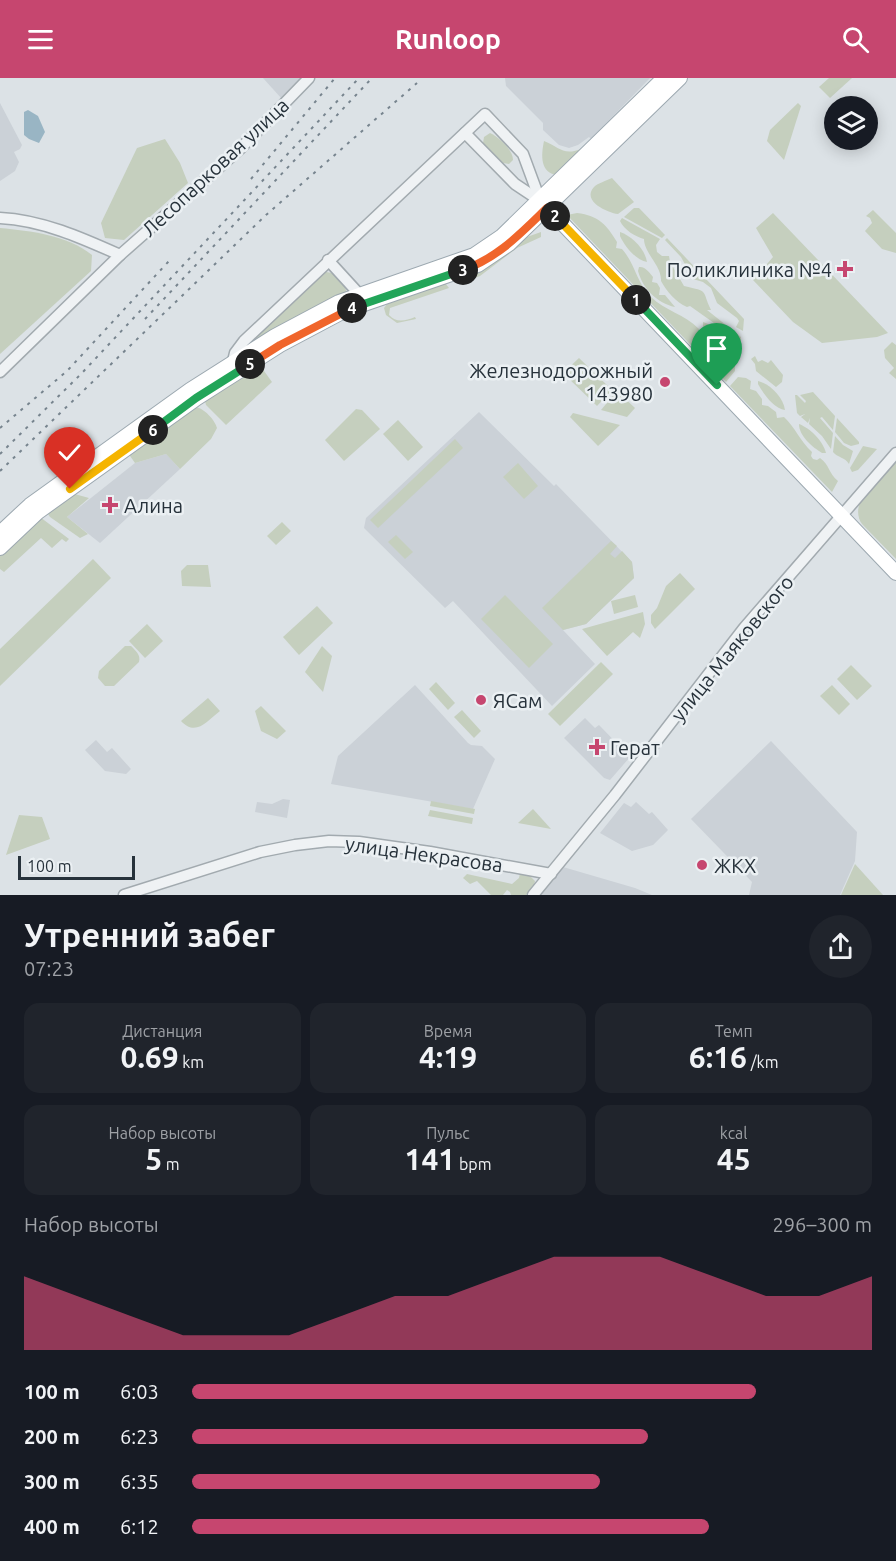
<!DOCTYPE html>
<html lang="ru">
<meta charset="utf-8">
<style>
body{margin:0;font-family:Ubuntu,sans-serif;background:#20242c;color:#f1f3f6;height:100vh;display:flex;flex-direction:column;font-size:22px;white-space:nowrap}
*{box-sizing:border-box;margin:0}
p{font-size:20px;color:#9ea1a6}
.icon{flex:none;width:33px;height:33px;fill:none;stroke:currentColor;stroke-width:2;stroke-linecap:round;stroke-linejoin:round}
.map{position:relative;height:817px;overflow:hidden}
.drawer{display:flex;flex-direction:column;background:#171b24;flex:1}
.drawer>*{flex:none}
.controls{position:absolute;left:824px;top:18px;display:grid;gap:12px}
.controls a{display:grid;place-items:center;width:54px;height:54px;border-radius:50%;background:#171b24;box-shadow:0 3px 15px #0003;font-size:30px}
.scale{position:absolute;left:18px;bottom:15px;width:117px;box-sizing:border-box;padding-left:6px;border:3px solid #27323b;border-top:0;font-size:16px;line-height:21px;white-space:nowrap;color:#27323b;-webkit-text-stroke:4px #ebf0f3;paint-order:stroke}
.pin{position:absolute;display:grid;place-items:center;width:51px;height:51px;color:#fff;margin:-62px -26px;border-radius:50% 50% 50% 0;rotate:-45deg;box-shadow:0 0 6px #0007}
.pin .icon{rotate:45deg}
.km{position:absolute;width:30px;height:30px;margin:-15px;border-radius:50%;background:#222;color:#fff;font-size:16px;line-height:30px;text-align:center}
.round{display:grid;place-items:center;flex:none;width:63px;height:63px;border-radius:32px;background:#20242c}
.head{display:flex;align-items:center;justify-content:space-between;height:102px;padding:0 24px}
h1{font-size:33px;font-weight:700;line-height:45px}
.figures{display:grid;grid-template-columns:repeat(3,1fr);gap:9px;height:102px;padding:6px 24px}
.figures div{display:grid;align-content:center;border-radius:15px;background:#20242c;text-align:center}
.figures b{font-size:30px;font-weight:700}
.figures small{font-size:16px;font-weight:400}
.figures p{font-size:16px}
.chart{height:168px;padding:12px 24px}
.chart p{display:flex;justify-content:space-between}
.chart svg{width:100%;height:108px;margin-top:6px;fill:#c6466f;opacity:.7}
ul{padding:0 24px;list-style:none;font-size:20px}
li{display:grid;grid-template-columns:96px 72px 1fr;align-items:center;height:45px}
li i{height:15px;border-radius:8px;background:#c6466f}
header{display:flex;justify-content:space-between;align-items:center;height:78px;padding:0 24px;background:#c6466f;color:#fff;font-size:27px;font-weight:700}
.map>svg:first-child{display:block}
</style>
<header><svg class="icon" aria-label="menu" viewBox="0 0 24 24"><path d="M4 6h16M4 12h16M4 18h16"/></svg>Runloop<svg class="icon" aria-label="search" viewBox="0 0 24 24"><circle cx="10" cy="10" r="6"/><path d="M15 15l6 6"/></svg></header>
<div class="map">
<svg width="896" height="817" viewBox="0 0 896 817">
<rect width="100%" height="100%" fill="#dce2e6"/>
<g fill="#cbd1d7">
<path d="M263 0H301L282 21Z"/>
<path d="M505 0H650L591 61 589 59 578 67 569 70 559 67 543 52V45L506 8Z"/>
<path d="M0 25 22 67 20 71 14 74 19 84 15 93 0 103Z"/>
<path d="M479 334 554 408 556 406 632 484 634 500 586 546 563 552 595 586 552 628 453 523 445 530 364 450 366 440Z"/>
<path d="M166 376 180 391 100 465 67 439 135 385Z"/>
<path d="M415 607 468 665 471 667 482 668 495 681 473 731 331 706 338 678Z"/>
<path d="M585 640 595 650 599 647 630 679 610 702 604 700 564 660Z"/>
<path d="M96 662 107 674 112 670 131 691 126 696 105 693 85 672Z"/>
<path d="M771 663 857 754 855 783 840 817H749L752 804 691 741Z"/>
<path d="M283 721 290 722 287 740 255 734 257 724 272 726Z"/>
<path d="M636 724 649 736 652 734 668 752 653 767 632 773 600 755 624 725 631 729Z"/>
<path d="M563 789 635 810 652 817H538Z"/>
</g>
<g fill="#c5cfbe">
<path d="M829 0H852L830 20 819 9Z"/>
<path d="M798 25 801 28 784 82 767 63 770 52Z"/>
<path d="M490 55C499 59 513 72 513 82L509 86 503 85 483 65 484 59Z"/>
<path d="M165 61 180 85 188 105 124 162 105 160 101 145 137 70Z"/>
<path d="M544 63C560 69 563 79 583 70L557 97C540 95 541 77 544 63Z"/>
<path d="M612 100 634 124 618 136C608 135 581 123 594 109 598 105 606 103 612 100Z"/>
<path d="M634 130H639L665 157 662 160 624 139Z"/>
<path d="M873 132 896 155V175L882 171 865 153 872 145 870 140 866 138Z"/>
<path d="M577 135C599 138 606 146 617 164L616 170 622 171C636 187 636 204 651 219 665 233 685 236 699 251L698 257C708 261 714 268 718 278H724L735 284V293L726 304 567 137Z"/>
<path d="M773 135 888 255 877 259 822 265 793 244 753 202 773 179 756 150Z"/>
<path d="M622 140 660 161 656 167 657 174 662 178H669L670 184 684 208C710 214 701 211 711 232H707L741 259 740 273 738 274 728 257V251L721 250 690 228 687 229C676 224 667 214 661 203 662 188 644 175 644 161 636 159 624 152 620 143Z"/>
<path d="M0 150C31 153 67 157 92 177L91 193 0 276Z"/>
<path d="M541 154V159L517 170 480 198 462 205 458 204V201L524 160Z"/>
<path d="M620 154C632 158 645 171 647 184 636 182 625 169 620 158Z"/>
<path d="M667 160 744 241 743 253 736 249 739 243 737 240 717 225 711 210 703 204 693 201 681 179 665 162Z"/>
<path d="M639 189C645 188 650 195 653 199L652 204 657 205 660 210 659 217H665L675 229C657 225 643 211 638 193Z"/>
<path d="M326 194C335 194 347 206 346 215L246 270 256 258Z"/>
<path d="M445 205 449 210 390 230 389 237C396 245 405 243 415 239L416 241 397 245 386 237 384 230 390 222Z"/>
<path d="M703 244C715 248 728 260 730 273 719 272 709 258 703 248Z"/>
<path d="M892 264 896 267V301L889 295 894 290 885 280 884 272Z"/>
<path d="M755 278 758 284 762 282 768 285 771 282 783 297 782 304 776 309 756 293 755 286 751 281Z"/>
<path d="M579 280 612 312 597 328 563 295Z"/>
<path d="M259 286 272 304 226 347 206 327 205 323Z"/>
<path d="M738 299 746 300 751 303 750 311 756 313 762 321V327L768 328 776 334 777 340 784 339C795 349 800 363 812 374L811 378 813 381 817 382 820 380C830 387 828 395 838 403L832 414 730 308Z"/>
<path d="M758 303C770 306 783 319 785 332 774 330 764 317 758 306Z"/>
<path d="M617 313 635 330 627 339 601 332Z"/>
<path d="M813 314 835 338 833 352 822 339 820 340 833 355 831 371 822 358 809 346 810 340 808 345 801 339 805 336 800 338 797 335 795 317H797L805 325 806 323 800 317Z"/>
<path d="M195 329C204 330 215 342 217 350L211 361 180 391 166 376 135 385 128 375Z"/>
<path d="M356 331 362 332 380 351 344 383 325 362Z"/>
<path d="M573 335 620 347 598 368 570 339Z"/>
<path d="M837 340 859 364V366L851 368 844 365 835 354Z"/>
<path d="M398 342 423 369 408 383 383 356Z"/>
<path d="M799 346C810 350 823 363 826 375H822C812 369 799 358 799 346Z"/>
<path d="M835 358 843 367 853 373 849 386C845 379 838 380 833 374Z"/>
<path d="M455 361 463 370 378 450 370 442Z"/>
<path d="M863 368 877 371 858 392 852 394 850 390Z"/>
<path d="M896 380V481L862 446C857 439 857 430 861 422Z"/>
<path d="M518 385 538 408 524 421 503 399Z"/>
<path d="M71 415 89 420 67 439 88 456 80 460 50 439 46 433Z"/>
<path d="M40 439 69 461 66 464 62 461 52 470 41 460 4 494 0 491V477Z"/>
<path d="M282 444 291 453 276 467 267 458Z"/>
<path d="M396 457 413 474 405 481 388 464Z"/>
<path d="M611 463 617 468 610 476 615 480 622 473 632 484 634 500 586 546 563 552 542 530Z"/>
<path d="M93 481 111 500 0 608V571Z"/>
<path d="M187 487H208L211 509 182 508 181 493Z"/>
<path d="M680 495 695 511 655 551 651 545V537L657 530 666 508Z"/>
<path d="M505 517 553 566 529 590 481 541Z"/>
<path d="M635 517 638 529 614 536 611 523Z"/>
<path d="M317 528 333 545 299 577 283 559Z"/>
<path d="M643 534 645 546 640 560 633 554 607 578 582 551Z"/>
<path d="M147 546 163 563 145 580 129 563Z"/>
<path d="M125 568H131C136 573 141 577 139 584L114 608H105L98 600 99 593Z"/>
<path d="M322 568 332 578 323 614 305 594Z"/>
<path d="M601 584 613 596 560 648 548 636Z"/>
<path d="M851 587 872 608 857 622 837 601Z"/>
<path d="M436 604 455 625 448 632 429 611Z"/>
<path d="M832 607 850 626 839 637 820 618Z"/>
<path d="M208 620 220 633C207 643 196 659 181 643Z"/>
<path d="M261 628 286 653 277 661 261 653 255 633Z"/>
<path d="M462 632 481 653 474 660 454 639Z"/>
<path d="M431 723 475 731 474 736 430 728Z"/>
<path d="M533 731 551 751 518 745Z"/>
<path d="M430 732 473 740 472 746 428 738Z"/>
<path d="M19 737 42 739 50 761 6 777Z"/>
<path d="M855 786 883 817H841Z"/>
<path d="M520 795 528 796 535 803 534 808 526 817H511L510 814 507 812 503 817H491L477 803 470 806 463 800 467 796 512 806 519 800Z"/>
</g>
<path fill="#99b5c4" d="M28 32 38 38 45 54 39 65 29 61 24 57V34Z"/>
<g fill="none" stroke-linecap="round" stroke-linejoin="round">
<defs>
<g id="minor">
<path d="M465 55 515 106 539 122"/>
<path d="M0 140C42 142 82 160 120 177"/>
<path d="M328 182 360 217"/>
<path d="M232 287 235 275 244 263 485 36 523 76 540 122"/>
<path d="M0 294 120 177 240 71 309 0"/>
<path d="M124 817 260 774 295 767 329 763 359 764 430 774 551 796"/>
<path d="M533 817 615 717 744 550 896 375"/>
</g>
<g id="major">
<path d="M541 123 896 495"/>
<path d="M0 455 30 427 190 312 275 258 339 224 474 177 502 158 664 0"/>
<path d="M0 470 38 434 197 320 280 267 344 233 478 187 509 166 680 0"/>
</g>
</defs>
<use href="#minor" stroke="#a2aaaf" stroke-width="13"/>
<use href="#major" stroke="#9ca8b0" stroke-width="16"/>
<use href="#minor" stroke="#eff2f4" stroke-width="10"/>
<use href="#major" stroke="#fff" stroke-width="14"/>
<g stroke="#77848e" stroke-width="2" stroke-dasharray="3 6" stroke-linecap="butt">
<path d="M251 101 335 0"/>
<path d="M145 241 372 0"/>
<path d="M0 350 67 293 169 183"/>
<path d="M0 376 81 296 359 0"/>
<path d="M0 393 266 137 417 5"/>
</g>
</g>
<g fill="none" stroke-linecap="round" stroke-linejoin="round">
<defs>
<path id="split-1" d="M636 222 717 307"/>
<path id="split-2" d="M555 138 636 222"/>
<path id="split-3" d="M463 192C498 180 521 155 547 130L555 138"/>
<path id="split-4" d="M352 230 463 192"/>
<path id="split-5" d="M250 286 280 267 352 230"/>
<path id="split-6" d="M153 352 196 320 250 286"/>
<path id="split-7" d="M70 411 153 352"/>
</defs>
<use href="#split-1" stroke="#fff" stroke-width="12"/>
<use href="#split-2" stroke="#fff" stroke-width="12"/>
<use href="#split-3" stroke="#fff" stroke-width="12"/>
<use href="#split-4" stroke="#fff" stroke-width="12"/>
<use href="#split-5" stroke="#fff" stroke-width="12"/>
<use href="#split-6" stroke="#fff" stroke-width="12"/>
<use href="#split-7" stroke="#fff" stroke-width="12"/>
<use href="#split-1" stroke="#22a559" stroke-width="8"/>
<use href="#split-2" stroke="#f5b400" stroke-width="8"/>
<use href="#split-3" stroke="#f0652b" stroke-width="8"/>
<use href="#split-4" stroke="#22a559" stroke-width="8"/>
<use href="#split-5" stroke="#f0652b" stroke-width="8"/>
<use href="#split-6" stroke="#22a559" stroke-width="8"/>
<use href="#split-7" stroke="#f5b400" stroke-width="8"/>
</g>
<g fill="#c6466f" stroke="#ebf0f3" stroke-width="2">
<path d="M842 182h6v6h6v6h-6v6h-6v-6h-6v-6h6z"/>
<circle cx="665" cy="304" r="6"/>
<path d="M107 418h6v6h6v6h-6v6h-6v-6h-6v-6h6z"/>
<circle cx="481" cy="622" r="6"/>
<path d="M594 660h6v6h6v6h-6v6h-6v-6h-6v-6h6z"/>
<circle cx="702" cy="787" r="6"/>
</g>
<g text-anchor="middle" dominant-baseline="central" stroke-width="5" stroke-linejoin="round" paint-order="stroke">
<g font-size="20" fill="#27323b" stroke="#ebf0f3">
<text transform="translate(215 89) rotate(-43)">Лесопарковая улица</text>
<text transform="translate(732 570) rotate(-51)">улица Маяковского</text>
<text transform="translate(424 776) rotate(8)">улица Некрасова</text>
</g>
<g font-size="20" fill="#27323b" stroke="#ebf0f3" text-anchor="start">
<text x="832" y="191" text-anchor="end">Поликлиника №4</text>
<text x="653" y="292" text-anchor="end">Железнодорожный<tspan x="653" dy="23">143980</tspan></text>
<text x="124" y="427">Алина</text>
<text x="493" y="622">ЯСам</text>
<text x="610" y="669">Герат</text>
<text x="714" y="787">ЖКХ</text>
</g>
</g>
</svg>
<div class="controls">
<a><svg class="icon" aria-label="layers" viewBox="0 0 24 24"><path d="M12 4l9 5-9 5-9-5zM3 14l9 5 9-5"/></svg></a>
</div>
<div class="scale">100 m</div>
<div class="pin" style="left:717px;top:307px;background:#1e9e55"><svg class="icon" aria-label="arrive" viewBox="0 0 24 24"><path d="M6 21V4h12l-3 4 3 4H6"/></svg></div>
<div class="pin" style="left:70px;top:411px;background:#d93025"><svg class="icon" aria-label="check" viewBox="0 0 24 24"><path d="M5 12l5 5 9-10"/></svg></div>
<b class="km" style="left:636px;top:222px">1</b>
<b class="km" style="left:555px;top:138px">2</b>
<b class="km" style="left:463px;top:192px">3</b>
<b class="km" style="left:352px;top:230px">4</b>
<b class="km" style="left:250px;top:286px">5</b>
<b class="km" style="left:153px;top:352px">6</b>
</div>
<section class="drawer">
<div class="head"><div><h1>Утренний забег</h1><p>07:23</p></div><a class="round"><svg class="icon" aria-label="share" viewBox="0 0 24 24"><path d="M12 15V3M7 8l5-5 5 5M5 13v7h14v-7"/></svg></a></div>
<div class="figures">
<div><p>Дистанция</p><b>0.69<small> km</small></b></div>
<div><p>Время</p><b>4:19</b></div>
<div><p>Темп</p><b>6:16<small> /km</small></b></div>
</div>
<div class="figures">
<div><p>Набор высоты</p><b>5<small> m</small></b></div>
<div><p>Пульс</p><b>141<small> bpm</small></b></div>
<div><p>kcal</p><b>45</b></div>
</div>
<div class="chart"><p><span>Набор высоты</span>296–300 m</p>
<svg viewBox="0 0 160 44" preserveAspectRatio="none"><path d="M0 44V14L10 22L20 30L30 38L40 38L50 38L60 30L70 22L80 22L90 14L100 6L110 6L120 6L130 14L140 22L150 22L160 14V44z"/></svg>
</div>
<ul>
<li><b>100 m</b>6:03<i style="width:83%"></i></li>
<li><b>200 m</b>6:23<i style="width:67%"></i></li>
<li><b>300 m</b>6:35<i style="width:60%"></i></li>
<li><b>400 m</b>6:12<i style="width:76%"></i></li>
</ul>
</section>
